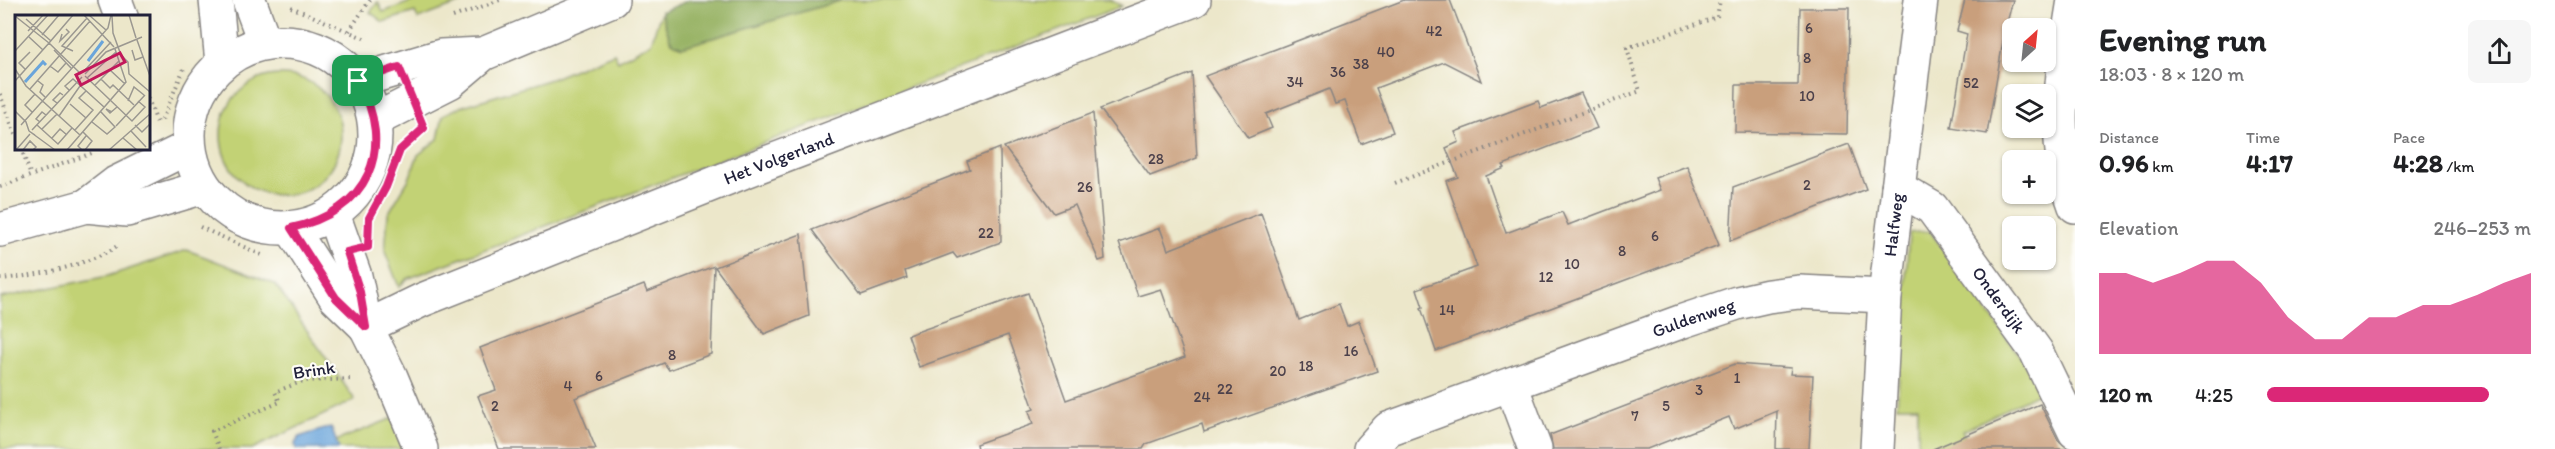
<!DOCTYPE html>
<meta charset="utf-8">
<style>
body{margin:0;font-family:Itim,sans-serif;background:#f6f6f6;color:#202124;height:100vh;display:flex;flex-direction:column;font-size:22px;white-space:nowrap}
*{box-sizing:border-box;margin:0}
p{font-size:20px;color:#757577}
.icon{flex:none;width:33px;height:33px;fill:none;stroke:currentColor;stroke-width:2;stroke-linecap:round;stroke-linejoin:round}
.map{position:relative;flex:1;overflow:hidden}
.panel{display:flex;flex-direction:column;background:#fff;width:480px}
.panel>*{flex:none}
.needle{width:39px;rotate:27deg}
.buttons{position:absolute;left:2002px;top:18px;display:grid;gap:12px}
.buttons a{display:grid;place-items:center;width:54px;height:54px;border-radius:9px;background:#fff;box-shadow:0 2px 4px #0004;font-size:30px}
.pin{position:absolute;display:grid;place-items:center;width:51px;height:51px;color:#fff;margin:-26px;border-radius:12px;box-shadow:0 3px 9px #0006}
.round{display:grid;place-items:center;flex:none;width:63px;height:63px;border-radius:9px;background:#f6f6f6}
.overview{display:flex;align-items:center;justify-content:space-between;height:102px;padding:0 24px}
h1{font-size:33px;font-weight:700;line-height:45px}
.metrics{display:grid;grid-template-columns:repeat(3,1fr);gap:9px;height:102px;padding:6px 24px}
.metrics div{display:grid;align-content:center}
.metrics b{font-size:26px;font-weight:700}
.metrics small{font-size:16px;font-weight:400}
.metrics p{font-size:16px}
.chart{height:168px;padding:12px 24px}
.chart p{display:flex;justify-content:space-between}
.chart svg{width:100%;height:108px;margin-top:6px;fill:#db2777;opacity:.7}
ul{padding:0 24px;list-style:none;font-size:20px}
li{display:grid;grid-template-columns:96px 72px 1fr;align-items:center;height:45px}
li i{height:15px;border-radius:8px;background:#db2777}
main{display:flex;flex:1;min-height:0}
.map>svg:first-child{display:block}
</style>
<main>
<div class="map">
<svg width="2075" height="449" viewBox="0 0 2075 449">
<rect width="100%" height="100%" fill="#fdfcf7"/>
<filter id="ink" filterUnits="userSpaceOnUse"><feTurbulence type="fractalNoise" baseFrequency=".0167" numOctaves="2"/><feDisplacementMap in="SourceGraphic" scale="12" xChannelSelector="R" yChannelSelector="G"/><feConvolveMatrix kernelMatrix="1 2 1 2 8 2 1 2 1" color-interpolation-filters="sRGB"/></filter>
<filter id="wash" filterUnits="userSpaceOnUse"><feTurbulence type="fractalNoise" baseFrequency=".008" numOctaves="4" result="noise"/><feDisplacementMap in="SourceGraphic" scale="24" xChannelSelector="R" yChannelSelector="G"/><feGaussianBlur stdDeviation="1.35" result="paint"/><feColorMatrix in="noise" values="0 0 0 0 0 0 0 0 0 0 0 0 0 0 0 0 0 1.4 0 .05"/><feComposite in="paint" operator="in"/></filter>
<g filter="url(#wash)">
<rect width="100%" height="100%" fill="#ece7ca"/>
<g fill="#c2d275" stroke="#727a58" stroke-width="1.5">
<path d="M416 0H469L418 19 415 12 383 22 370 12 378 2 383 12Z"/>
<path d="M843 0H1110L1122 6 407 279 399 287 385 252 388 214 409 179 418 155 438 139 443 115 460 107 551 79 614 53 618 61 651 43 661 12 671 42Z"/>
<circle cx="281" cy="135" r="60"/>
<path d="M1930 231 2044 390 1962 431 1972 449H1918V406H1897L1909 233Z"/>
<path d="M187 250 275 284 355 400 252 449H0V298L108 276Z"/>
<path d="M393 418 404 449H339L336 441Z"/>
</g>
<path fill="#99b466" stroke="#5e6b50" stroke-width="1.5" d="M689 0H843L682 47 671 42 661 12Z"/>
<path fill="#6aa5db" stroke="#46648b" stroke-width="1.5" d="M331 427 339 449H296L295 444 299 437Z"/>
<g id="blocks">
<g fill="#c99f7c">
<path d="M1404 0H1450L1481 81 1444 62 1376 88 1393 132 1361 144 1345 101 1335 104 1329 89 1266 114 1272 128 1248 138 1205 76Z"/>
<path d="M1965 0H2013L2005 30 1987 134 1951 128 1967 34 1957 31Z"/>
<path d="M1800 8H1849L1847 134 1735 132 1736 85H1798Z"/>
<path d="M1192 73 1197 158 1150 176 1100 109Z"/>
<path d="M1581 93 1597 128 1503 165 1505 168 1486 176 1506 233 1562 212 1568 225 1660 190 1655 178 1687 166 1719 245 1436 351 1421 308 1423 307 1417 289 1477 267 1446 181 1458 177 1446 148 1459 142 1455 132 1538 101 1541 108Z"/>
<path d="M1093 113 1105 259 1099 261 1075 205 1054 213 1004 147Z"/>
<path d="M1849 144 1866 189 1730 241 1733 187Z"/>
<path d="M1000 148 1001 242 957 258 953 253 905 271 907 278 861 295 812 230 970 169 967 161Z"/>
<path d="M1261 213 1299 320 1339 304 1347 326 1359 321 1377 371 1204 432 1202 424 1146 444 1143 449H977L976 444 1033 424 1029 411 1034 409 1008 335 919 367 908 335 1028 293 1066 400 1185 357 1161 289 1138 296 1119 243 1160 228 1168 250Z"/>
<path d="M801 234 809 316 764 334 715 267Z"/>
<path d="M714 266 711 354 669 370 664 363 575 398 596 449H499L478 396 496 390 480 348 644 285 647 292Z"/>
<path d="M1735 364 1791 368 1790 374 1813 375 1809 449H1776L1777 411 1734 429 1729 417 1647 449H1553L1550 435Z"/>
<path d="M2040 404 2058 440 2069 449H1933Z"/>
</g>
</g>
</g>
<g filter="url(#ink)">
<use href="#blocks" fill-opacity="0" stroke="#878482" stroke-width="1.5"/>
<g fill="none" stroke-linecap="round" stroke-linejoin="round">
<defs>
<g id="minor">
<path d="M115 0 121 16"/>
<path d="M216 0 222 63"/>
<path d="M249 0 265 43"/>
<path d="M2074 0C2063 70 2049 137 2075 206"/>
<path id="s1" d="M1898 188 1932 208 2036 351 2075 432"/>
<path d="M333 214 355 276 366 327 391 377 421 449"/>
<path d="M291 228 336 298 366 327"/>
<path id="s2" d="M366 327 422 300 743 172 1194 0"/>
<path d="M1511 385 1535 449"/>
<path id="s3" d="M1370 449 1388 429 1683 321 1737 303 1768 296 1799 292 1885 296"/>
<path id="s4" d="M1877 449 1885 296 1921 0"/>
</g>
<g id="major">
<circle cx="282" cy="135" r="93"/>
<path d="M358 81 441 56 483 54"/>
<path d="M375 120 450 82 483 54 612 0"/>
<path d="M86 206 116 183 189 147"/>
<path d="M0 230 86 206 127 210 204 187"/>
</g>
</defs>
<use href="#minor" stroke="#878482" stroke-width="36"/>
<use href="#major" stroke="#878482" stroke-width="36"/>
<g stroke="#878482" stroke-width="4" stroke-dasharray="1.5 4.5" stroke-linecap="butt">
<path d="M291 7 366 39"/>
<path d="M453 17 500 0"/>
<path d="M349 31 370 0"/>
<path d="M0 94 16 137"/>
<path d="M148 98 157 123"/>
<path d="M162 120 185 66"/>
<path d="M21 148 31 176"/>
<path d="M1395 183 1640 91 1627 48 1717 17 1720 0"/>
<path d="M0 187 92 153"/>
<path d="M371 214 386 187 402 148"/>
<path d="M200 227 264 256"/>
<path d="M0 279C36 276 87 266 117 246"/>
<path d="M219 449 212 431 280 402 275 392 303 381 353 379"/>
</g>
<use href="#minor" stroke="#fff" stroke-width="33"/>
<use href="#major" stroke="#fff" stroke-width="33"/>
</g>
</g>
<g fill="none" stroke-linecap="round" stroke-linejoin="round" filter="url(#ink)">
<defs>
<path id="route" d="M399 67 424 128 400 150 386 187 369 218 368 247 347 252 360 292 366 327 336 298 291 228C368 212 397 149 358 81Z"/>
</defs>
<use href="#route" stroke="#fff" stroke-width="12"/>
<use href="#route" stroke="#db2777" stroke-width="8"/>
</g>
<g text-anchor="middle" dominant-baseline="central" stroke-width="4.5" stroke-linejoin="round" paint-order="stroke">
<g font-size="15" fill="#4c414b">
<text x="1809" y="28">6</text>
<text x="1434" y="31">42</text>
<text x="1386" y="52">40</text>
<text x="1807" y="58">8</text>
<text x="1361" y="64">38</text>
<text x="1338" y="72">36</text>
<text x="1295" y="82">34</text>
<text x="1971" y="83">52</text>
<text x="1807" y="96">10</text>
<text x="1156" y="159">28</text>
<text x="1807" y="185">2</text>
<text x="1085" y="187">26</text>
<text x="986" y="233">22</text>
<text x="1655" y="236">6</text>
<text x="1622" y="251">8</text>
<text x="1572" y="264">10</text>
<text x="1546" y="277">12</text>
<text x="1447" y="310">14</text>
<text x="1351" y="351">16</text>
<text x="672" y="355">8</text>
<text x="1306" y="366">18</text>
<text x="1278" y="371">20</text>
<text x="599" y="376">6</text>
<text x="1737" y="378">1</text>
<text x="568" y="386">4</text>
<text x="1225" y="389">22</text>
<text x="1699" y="390">3</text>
<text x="1202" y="397">24</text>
<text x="495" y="406">2</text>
<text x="1666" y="406">5</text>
<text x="1635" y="416">7</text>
</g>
<g font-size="18" fill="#22223b" stroke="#fdfcf7">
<text stroke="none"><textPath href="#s2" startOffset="446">Het Volgerland</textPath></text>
<text stroke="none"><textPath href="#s4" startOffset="225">Halfweg</textPath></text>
<text stroke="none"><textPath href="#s1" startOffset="153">Onderdijk</textPath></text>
<text stroke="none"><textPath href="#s3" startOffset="352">Guldenweg</textPath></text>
<text transform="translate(314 370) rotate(-8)">Brink</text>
</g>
</g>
<g transform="translate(15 15)">
<rect width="135" height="135" fill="#ece7ca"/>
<path fill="none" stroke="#6aa5db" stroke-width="3" d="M73 46 88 26M10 67 28 47 31 50"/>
<path fill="none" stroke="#9b9891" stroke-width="1.5" d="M58 0 34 28 66 59M69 0 99 32M74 0 91 15M114 0 121 23M0 1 34 28 0 66M97 1 98 18 106 40 113 47 114 59 135 77M11 4 36 26M13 16 28 0M47 19 45 26 54 17 51 14M27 20 44 0M14 22 28 35M122 25 135 61M39 35 56 53M117 35 120 45 128 42M0 36 33 0M58 36 47 31 72 3M35 51 43 57 51 48M0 54 11 71 65 120M10 54 4 48 15 37M95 55 110 69M69 56 96 27M70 59 91 37 127 22M70 61 117 106 130 92 123 86M72 63 101 37M86 64 95 73 98 70 119 90M23 66 28 70 25 77 30 82M80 70 104 46M15 74 75 6M54 75 50 71 58 64 89 92M113 86 119 72 129 80M42 88 38 85 45 78 48 80M55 89 71 103M0 96 11 107 14 116M17 97 10 90 20 79M97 97 91 94 95 98 102 92M44 101 65 71M25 107 21 104 27 97 31 100M77 107 92 119 100 112 86 97M6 110 93 13 96 0M22 110 43 129 57 113M120 110 127 117 135 109M101 111 130 80M27 114 42 99M17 115 67 62M60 115 78 95 64 83 71 76M116 116 131 132M68 117 77 126 70 135M20 120 14 116 40 135M37 123 45 114 52 120M108 123 122 135M1 135 15 119M8 135 15 126 21 132 18 135M52 135 111 67 100 34M67 135 63 131 71 121M94 135 135 99"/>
<path fill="#c2185b" fill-opacity="0.15" stroke="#c2185b" stroke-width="3" d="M105 38 110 47 66 70 61 60Z"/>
<rect width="135" height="135" fill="none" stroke="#22223b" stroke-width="3"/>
</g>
</svg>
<div class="buttons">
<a><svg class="needle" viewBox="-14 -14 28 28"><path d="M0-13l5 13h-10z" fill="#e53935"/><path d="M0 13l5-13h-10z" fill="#757577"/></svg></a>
<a><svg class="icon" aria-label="layers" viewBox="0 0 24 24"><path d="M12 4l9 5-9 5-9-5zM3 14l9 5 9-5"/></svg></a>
<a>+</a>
<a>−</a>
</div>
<div class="pin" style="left:358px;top:81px;background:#1e9e55"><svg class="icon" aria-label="arrive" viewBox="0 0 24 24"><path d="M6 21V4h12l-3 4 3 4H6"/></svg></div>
</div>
<section class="panel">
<div class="overview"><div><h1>Evening run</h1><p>18:03 · 8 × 120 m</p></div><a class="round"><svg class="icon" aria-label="share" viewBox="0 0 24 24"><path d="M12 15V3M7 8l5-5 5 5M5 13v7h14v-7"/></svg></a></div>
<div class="metrics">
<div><p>Distance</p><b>0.96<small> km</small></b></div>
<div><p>Time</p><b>4:17</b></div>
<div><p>Pace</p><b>4:28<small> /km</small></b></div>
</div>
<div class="chart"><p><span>Elevation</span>246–253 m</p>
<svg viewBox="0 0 160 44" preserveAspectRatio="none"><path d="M0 44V11L10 11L20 15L30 11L40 6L50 6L60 15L70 29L80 38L90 38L100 29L110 29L120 24L130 24L140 20L150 15L160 11V44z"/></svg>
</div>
<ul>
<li><b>120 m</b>4:25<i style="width:84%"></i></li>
</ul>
</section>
</main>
